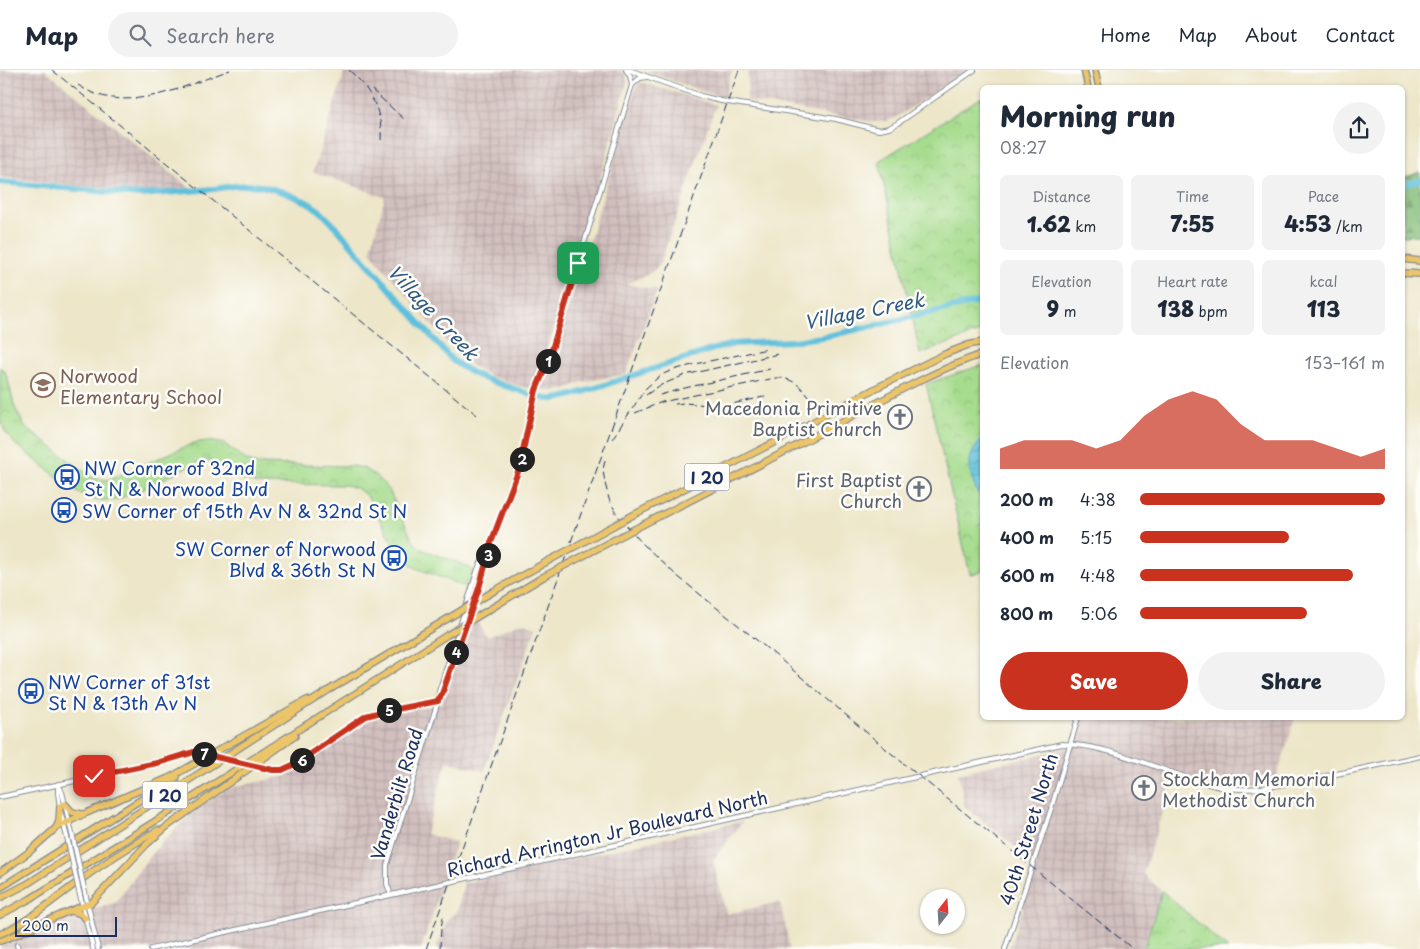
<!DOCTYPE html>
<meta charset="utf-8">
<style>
body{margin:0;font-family:"Playpen Sans",sans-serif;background:#f2f2f3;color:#1f2937;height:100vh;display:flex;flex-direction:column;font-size:19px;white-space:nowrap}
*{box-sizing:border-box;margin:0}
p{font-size:16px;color:#747a83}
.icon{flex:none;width:28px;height:28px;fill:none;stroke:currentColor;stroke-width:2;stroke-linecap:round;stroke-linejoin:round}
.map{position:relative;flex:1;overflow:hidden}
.details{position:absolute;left:980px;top:15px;width:425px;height:635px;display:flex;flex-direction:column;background:#fff;border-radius:8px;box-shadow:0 1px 4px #0004}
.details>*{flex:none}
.needle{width:32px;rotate:17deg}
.tools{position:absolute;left:920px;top:819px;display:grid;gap:10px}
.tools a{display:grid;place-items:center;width:45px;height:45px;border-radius:50%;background:#fff;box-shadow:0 1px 4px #0004;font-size:25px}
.scale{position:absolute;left:15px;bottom:12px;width:102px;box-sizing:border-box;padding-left:5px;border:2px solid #1b2f5e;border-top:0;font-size:14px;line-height:18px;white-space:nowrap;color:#1b2f5e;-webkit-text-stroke:4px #fdfcf7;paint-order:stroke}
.pin{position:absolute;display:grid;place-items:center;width:42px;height:42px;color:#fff;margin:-21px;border-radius:10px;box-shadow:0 2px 8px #0006}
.km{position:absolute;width:25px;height:25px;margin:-12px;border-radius:50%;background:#222;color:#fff;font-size:14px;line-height:25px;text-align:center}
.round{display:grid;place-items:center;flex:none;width:52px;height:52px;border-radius:26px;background:#f2f2f3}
.headline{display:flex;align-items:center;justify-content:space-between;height:85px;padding:0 20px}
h1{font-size:28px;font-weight:800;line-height:38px}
.metrics{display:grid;grid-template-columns:repeat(3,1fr);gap:8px;height:85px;padding:5px 20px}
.metrics div{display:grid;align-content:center;border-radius:8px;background:#f2f2f3;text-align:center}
.metrics b{font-size:21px;font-weight:800}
.metrics small{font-size:14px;font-weight:400}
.metrics p{font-size:14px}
.chart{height:140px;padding:10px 20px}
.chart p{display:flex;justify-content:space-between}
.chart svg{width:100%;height:90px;margin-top:5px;fill:#c8321e;opacity:.7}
.primary-button{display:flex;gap:10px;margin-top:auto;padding:10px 20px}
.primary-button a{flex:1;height:58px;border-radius:30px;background:#c8321e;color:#fff;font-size:20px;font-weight:800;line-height:58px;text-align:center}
.primary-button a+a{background:#f2f2f3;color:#1f2937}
ul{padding:0 20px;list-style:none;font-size:16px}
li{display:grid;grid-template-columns:80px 60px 1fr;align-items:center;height:38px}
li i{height:12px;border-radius:6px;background:#c8321e}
header{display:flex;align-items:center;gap:30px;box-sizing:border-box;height:70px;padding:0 25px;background:#fff;border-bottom:1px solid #e0e1e3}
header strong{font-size:24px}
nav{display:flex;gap:28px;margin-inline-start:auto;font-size:18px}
.search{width:350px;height:45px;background:#f2f2f3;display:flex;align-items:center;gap:12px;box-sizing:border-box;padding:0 18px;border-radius:28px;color:#747a83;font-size:19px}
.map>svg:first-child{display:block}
</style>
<header>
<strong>Map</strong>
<div class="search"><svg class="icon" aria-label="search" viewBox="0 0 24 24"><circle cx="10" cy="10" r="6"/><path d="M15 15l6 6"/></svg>Search here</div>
<nav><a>Home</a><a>Map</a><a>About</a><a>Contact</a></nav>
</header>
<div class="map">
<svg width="1420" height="879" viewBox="0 0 1420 879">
<defs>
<pattern id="industrial-grid" width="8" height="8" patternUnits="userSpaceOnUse" patternTransform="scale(1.25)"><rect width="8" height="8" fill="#d1bfbd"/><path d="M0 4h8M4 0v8" fill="none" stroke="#b3a4a5"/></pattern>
<pattern id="forest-firs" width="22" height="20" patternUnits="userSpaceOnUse" patternTransform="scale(1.25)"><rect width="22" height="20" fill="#84bc78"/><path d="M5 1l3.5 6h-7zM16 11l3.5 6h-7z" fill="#6b9966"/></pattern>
<pattern id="park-crowns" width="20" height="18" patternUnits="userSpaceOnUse" patternTransform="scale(1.25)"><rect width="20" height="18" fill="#a6dc8d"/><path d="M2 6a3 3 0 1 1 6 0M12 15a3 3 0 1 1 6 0" fill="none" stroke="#8ebd7c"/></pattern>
<pattern id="water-waves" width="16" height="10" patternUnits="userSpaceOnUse" patternTransform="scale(1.25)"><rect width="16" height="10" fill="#5ec0dc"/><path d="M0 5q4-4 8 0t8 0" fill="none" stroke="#4d9cb6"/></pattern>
</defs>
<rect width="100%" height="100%" fill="#fdfcf7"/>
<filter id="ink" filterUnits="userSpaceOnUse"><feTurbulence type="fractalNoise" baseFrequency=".02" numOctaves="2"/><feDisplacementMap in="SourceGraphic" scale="10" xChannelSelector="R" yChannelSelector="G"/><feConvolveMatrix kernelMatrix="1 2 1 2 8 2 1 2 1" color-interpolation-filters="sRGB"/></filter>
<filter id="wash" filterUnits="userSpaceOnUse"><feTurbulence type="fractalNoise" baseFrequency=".0096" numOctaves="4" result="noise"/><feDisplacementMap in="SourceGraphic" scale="20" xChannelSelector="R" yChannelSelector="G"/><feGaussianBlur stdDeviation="1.12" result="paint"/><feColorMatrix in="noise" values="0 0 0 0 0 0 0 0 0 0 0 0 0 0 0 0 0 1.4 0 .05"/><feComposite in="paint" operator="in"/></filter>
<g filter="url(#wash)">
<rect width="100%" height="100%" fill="#ede6c9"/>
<g fill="url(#industrial-grid)">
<path d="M0 0H45L191 119 141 122 116 120 0 107Z"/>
<path d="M345 0H620L626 5 627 12 606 89 559 242 533 320 492 307 471 295 452 278 370 182 385 127 313 102Z"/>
<path d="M644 0H732L724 27 698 20Z"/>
<path d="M748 0H969L895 48 887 51 874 52 747 31Z"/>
<path d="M641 12 716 35 659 196 647 205 626 214 657 220 626 304 582 312 566 319 551 321 541 319 581 199 636 17Z"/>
<path d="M477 552 487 567 523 552 536 557 484 701 447 691 426 764 456 772 421 879H0V863L18 857 115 833 152 783 196 738 228 718 286 706 369 648 441 634 468 558Z"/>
<path d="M1081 648H1295L1275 713 1223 722 1173 707 1143 804 1162 821 1143 879H1009L1037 794 965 737 958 703 1071 677Z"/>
<path d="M743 751 713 790 726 844 780 832 790 879H436L449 847 457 842 464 813Z"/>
</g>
<path fill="url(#forest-firs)" stroke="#50766b" d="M1420 102V165L1403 166V108Z"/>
<g fill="url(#park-crowns)" stroke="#608676">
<path d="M982 27V261L920 284 879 91Z"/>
<path d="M982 295V502L970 504 926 314Z"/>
<path d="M0 297 5 302 8 310 15 338 25 357 93 408 108 410 194 373 207 371 223 373 246 390 257 394 354 396 363 398 375 405 388 418 413 471 421 479 465 495 473 500 466 517 416 498 404 489 396 479 367 426 358 419 346 415 258 414 240 409 229 402 219 394 212 391H205L195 393 143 419 116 430H96L78 423 15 374 6 363 0 351Z"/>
<path d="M1162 821 1228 879H1144Z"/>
</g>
<path fill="url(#water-waves)" stroke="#3c789d" d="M982 369V429C974 421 967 398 971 386 973 380 978 373 982 369Z"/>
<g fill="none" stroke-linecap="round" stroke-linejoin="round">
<g stroke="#5ec0dc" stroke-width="6">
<path d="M0 112 140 125 214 119 233 116 248 115 262 116 283 122 307 132 319 140 335 156 452 290C473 306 493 312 518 320 529 324 540 329 552 329 563 329 575 324 586 321L714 279 734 274 794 271 828 266 982 231"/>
<path d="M1402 116 1420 110"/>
</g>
</g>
</g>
<g filter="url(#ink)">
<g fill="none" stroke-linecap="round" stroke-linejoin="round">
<defs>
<g id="tertiary">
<path d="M629 0 701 26 721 31 836 49 879 60 889 58 898 53 974 0"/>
<path d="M632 15 640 8 647 7"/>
<path d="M438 628 439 622 478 499 487 481"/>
<path d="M260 697 276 700 289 698 366 646 381 642 438 631"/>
<path d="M58 714V723L60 737"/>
<path d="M59 716 62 722 73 768"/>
<path d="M0 727 131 699 162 691 186 683 194 682 204 684"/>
<path d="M61 744 68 771"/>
<path d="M553 789 1062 674C1116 675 1168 706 1220 717 1251 723 1282 714 1311 709 1348 702 1384 694 1420 686"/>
<path d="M83 814 98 879"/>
<path d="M78 817 93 879"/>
<path d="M17 875 18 879"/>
<path d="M151 879 391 825 387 814V795L438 631 442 624 479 518 486 493 489 478 519 399 536 320 550 286 632 15 630 6 626 0"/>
<path d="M1005 879 1051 739 1078 648"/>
</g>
<g id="primary">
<path d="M1084 0 1088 18"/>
<path d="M1095 0 1099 18"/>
</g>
<g id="motorway">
<path d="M1402 189 1420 191"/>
<path d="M1402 203 1420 204"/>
<path d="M635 444 779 370 878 317 945 284 968 275 982 272"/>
<path d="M644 454C705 423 766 392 826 360 877 333 928 303 982 284"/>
<path d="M494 521 550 490"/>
<path d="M485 542 543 507"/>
<path d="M65 734 72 742 82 744"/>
<path d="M56 758 59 751 60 736"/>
<path d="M0 803 29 782 56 758 84 744 171 707 307 630"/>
<path d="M0 818 177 707"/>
<path d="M0 828 27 814 329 620 447 549"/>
<path d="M71 841 79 843 85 848"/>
<path d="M0 845 30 829 154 752 447 565"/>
<path d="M0 864C26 853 48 834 71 817 98 797 128 777 158 760"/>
<path d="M0 871C31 860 60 843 91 833L146 775 165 758 295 666"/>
</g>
</defs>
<use href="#tertiary" stroke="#848a94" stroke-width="6"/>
<use href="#primary" stroke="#848a94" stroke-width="8"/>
<use href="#motorway" stroke="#848a94" stroke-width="8"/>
<use href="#tertiary" stroke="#fff" stroke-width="4"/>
<use href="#primary" stroke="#ecc569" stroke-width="5"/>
<use href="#motorway" stroke="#ecc569" stroke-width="5.5"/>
<g stroke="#1b2f5e" stroke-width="1" stroke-dasharray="8 4" stroke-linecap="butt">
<path d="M52 0 477 345"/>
<path d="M349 0C371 19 383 43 381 72"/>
<path d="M78 15C125 47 184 16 230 0"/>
<path d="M371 19 405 50"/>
<path d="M646 325 659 316 685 305 778 284"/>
<path d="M660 325 685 318 770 299"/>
<path d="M675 334 684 333 723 336 768 326"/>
<path d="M635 343 662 332 775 308C791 307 800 315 809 327"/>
<path d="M612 369 646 318 661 305 673 300 700 293 767 279"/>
<path d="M605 390 603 400 605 413 609 429 618 446 643 474 676 505 774 584 892 684 1133 879"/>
<path d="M426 879 739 0"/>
<path d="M440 879 441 858 443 847"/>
</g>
<defs>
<g id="tertiary-bridge">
<path d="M204 684 260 697"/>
<path d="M73 768 83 814"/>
<path d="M68 771 78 817"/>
<path d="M391 825 553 789"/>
</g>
<g id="motorway-bridge">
<path d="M550 490 635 444"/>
<path d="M543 507 644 454"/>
<path d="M447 549 494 521"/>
<path d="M447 565 485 542"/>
</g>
</defs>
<use href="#tertiary-bridge" stroke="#848a94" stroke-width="6" stroke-linecap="butt"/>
<use href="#motorway-bridge" stroke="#848a94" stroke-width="8" stroke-linecap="butt"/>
<use href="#tertiary-bridge" stroke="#fff" stroke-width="4"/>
<use href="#motorway-bridge" stroke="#ecc569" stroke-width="5.5"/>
</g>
</g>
<g fill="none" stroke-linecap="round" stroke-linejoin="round" filter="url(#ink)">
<defs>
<path id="route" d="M94 706 157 693 194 682 273 700H282L295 694 366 646 381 642 438 631 442 624 479 518 486 493 489 478 519 399 536 320 550 286 578 193"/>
</defs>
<use href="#route" stroke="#fff" stroke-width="10"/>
<use href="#route" stroke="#c8321e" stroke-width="6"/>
</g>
<defs>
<symbol id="school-ring" viewBox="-11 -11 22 22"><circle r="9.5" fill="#fdfcf7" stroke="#8d6e63" stroke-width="1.5"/><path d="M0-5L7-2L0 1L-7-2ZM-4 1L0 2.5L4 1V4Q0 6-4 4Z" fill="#8d6e63"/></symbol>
<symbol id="church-ring" viewBox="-11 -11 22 22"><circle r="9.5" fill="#fdfcf7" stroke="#6b7280" stroke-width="1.5"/><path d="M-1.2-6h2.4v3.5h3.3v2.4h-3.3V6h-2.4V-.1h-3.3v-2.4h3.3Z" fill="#6b7280"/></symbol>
<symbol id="bus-ring" viewBox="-11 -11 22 22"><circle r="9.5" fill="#fdfcf7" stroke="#1a4fb4" stroke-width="1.5"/><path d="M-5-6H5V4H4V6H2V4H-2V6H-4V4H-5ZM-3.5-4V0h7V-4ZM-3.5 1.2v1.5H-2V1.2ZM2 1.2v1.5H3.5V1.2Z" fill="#1a4fb4"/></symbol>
</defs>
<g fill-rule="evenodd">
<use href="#school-ring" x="29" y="301" width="28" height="28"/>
<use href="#church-ring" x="886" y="333" width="28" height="28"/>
<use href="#bus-ring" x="53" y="393" width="28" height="28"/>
<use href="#church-ring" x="905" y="405" width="28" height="28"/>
<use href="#bus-ring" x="50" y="426" width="28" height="28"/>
<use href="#bus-ring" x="380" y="474" width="28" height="28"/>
<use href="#bus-ring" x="17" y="607" width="28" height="28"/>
<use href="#church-ring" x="1130" y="704" width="28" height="28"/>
</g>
<g text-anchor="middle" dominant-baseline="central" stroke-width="5" stroke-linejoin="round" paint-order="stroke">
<g fill="#fdfcf7" stroke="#5f6c8c" stroke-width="1">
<rect x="684.5" y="393.5" width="45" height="27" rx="4"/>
<rect x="142.5" y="711.5" width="45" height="27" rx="4"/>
</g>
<g font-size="16" font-weight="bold" fill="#1b2f5e">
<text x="707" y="407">I 20</text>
<text x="165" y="725">I 20</text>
</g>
<g font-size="18" fill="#785e54" stroke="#fdfcf7" text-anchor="start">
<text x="60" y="305">Norwood<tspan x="60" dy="21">Elementary School</tspan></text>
</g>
<g font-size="18" fill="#5b616d" stroke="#fdfcf7" text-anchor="end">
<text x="882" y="337">Macedonia Primitive<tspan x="882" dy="21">Baptist Church</tspan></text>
<text x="902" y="409">First Baptist<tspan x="902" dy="21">Church</tspan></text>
<text x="1162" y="708" text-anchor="start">Stockham Memorial<tspan x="1162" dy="21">Methodist Church</tspan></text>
</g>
<g font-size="18" fill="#164399" stroke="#fdfcf7" text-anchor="start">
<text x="84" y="397">NW Corner of 32nd<tspan x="84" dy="21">St N &amp; Norwood Blvd</tspan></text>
<text x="82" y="440">SW Corner of 15th Av N &amp; 32nd St N</text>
<text x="376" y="478" text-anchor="end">SW Corner of Norwood<tspan x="376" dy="21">Blvd &amp; 36th St N</tspan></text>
<text x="48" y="611">NW Corner of 31st<tspan x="48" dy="21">St N &amp; 13th Av N</tspan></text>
</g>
<g font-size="18" fill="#1b2f5e" stroke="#fdfcf7">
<text transform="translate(396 724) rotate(-73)">Vanderbilt Road</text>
<text transform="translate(1028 759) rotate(-73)">40th Street North</text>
<text transform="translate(607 763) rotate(-13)">Richard Arrington Jr Boulevard North</text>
</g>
<g font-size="19" font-style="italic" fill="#2f5a84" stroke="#fdfcf7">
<text transform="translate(864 240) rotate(-11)">Village Creek</text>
<text transform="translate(434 242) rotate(47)">Village Creek</text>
</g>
</g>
</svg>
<div class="tools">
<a><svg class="needle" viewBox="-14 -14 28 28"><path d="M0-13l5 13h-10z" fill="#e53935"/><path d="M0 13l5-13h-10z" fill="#747a83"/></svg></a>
</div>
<div class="scale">200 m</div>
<div class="pin" style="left:578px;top:193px;background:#1e9e55"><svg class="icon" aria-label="arrive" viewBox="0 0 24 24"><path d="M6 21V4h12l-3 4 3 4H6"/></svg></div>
<div class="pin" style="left:94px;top:706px;background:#d93025"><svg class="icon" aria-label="check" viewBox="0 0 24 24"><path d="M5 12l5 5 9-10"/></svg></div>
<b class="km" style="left:548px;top:291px">1</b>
<b class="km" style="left:522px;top:389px">2</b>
<b class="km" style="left:488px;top:485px">3</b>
<b class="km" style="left:456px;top:582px">4</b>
<b class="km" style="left:389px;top:640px">5</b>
<b class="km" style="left:302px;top:690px">6</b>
<b class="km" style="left:204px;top:684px">7</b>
<section class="details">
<div class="headline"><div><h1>Morning run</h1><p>08:27</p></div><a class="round"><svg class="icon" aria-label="share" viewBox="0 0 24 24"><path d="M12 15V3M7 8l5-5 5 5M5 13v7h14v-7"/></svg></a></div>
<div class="metrics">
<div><p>Distance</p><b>1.62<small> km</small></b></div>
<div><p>Time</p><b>7:55</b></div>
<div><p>Pace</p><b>4:53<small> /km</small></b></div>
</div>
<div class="metrics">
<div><p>Elevation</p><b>9<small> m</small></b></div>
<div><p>Heart rate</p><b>138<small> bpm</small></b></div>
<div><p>kcal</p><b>113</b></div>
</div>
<div class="chart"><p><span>Elevation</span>153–161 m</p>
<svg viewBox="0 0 160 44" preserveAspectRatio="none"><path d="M0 44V34L10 30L20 30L30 30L40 34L50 30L60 18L70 10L80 6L90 10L100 22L110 30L120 30L130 30L140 34L150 38L160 34V44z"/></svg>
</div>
<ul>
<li><b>200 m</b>4:38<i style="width:100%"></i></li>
<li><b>400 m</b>5:15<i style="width:61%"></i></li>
<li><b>600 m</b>4:48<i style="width:87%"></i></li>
<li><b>800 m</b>5:06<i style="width:68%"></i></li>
</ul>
<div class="primary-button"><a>Save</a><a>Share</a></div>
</section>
</div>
